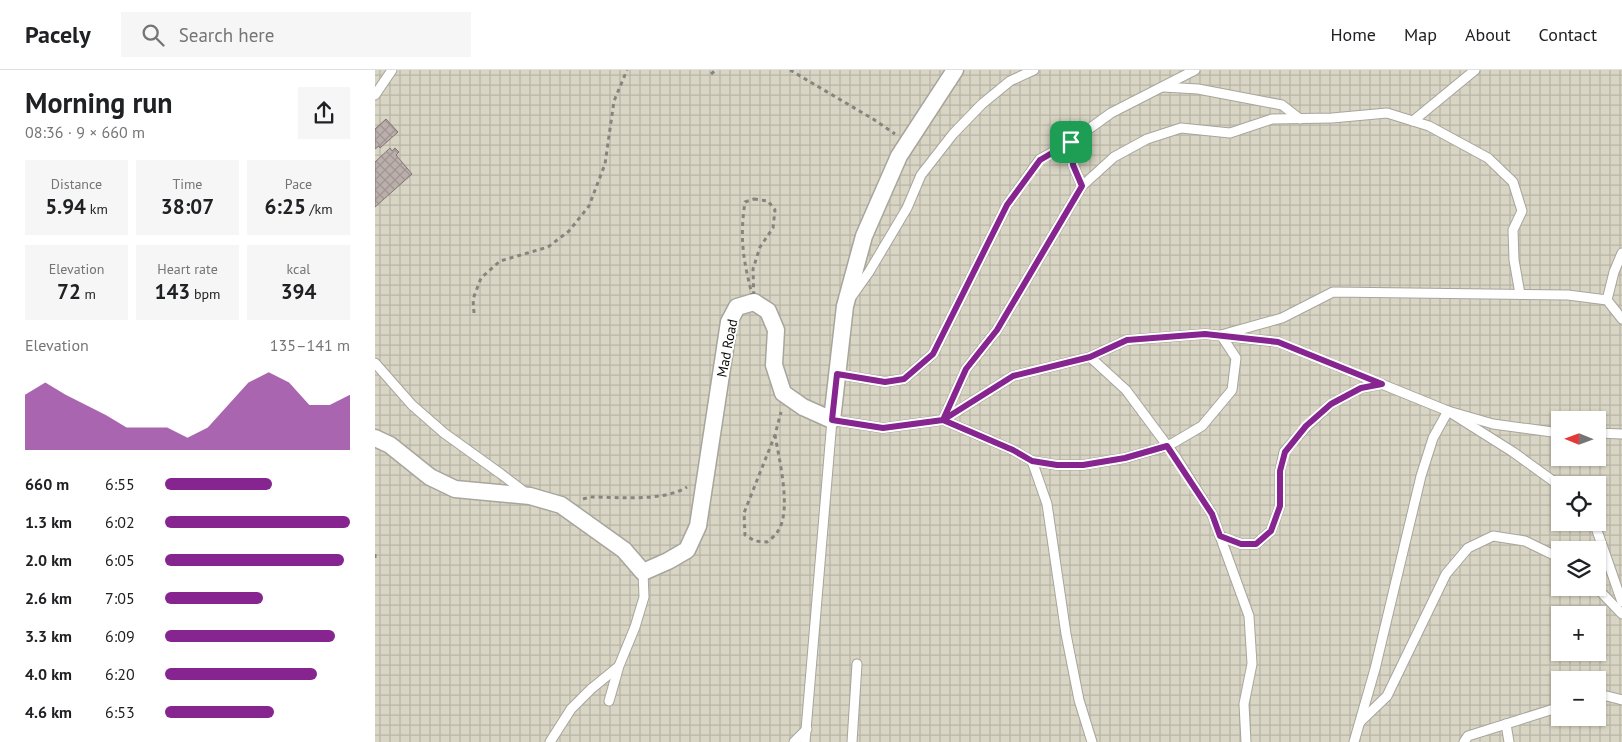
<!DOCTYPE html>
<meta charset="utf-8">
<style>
body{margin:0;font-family:"PT Sans",sans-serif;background:#f6f6f6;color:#202124;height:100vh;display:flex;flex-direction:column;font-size:19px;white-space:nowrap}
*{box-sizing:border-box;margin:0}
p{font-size:16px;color:#757577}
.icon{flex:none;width:28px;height:28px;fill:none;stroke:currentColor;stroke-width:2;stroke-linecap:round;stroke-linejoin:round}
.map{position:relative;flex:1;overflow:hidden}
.sheet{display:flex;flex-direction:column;background:#fff;width:375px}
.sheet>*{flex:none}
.needle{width:32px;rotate:271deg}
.buttons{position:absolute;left:1176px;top:341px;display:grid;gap:10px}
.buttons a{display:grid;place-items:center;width:55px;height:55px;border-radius:0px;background:#fff;box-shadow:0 1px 4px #0004;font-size:25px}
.pin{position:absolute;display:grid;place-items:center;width:42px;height:42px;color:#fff;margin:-21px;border-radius:10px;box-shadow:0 2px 8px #0006}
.round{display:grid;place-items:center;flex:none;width:52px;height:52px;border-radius:0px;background:#f6f6f6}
.headline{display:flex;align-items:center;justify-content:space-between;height:85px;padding:0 25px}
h1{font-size:28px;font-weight:600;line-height:38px}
.figures{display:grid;grid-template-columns:repeat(3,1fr);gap:8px;height:85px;padding:5px 25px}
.figures div{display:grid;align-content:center;border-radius:0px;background:#f6f6f6;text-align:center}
.figures b{font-size:21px;font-weight:600}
.figures small{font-size:14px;font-weight:400}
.figures p{font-size:14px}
.chart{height:140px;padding:10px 25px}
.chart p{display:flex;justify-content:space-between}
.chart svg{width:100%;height:90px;margin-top:5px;fill:#86258f;opacity:.7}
ul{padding:0 25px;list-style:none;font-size:16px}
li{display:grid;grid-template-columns:80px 60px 1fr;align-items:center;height:38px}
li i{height:12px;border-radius:6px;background:#86258f}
header{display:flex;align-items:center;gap:30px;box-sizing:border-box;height:70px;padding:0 25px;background:#fff;border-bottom:1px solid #e0e0e0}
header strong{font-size:24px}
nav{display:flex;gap:28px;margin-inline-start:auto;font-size:18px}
.search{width:350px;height:45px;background:#f6f6f6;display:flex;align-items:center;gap:12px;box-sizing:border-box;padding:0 18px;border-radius:0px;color:#757577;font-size:19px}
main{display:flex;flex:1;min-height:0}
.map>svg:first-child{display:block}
</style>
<header>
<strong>Pacely</strong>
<div class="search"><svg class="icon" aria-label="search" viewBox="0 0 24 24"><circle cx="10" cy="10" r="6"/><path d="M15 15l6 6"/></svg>Search here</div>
<nav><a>Home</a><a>Map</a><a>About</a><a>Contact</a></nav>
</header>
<main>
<section class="sheet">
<div class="headline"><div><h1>Morning run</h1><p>08:36 · 9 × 660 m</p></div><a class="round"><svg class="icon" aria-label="share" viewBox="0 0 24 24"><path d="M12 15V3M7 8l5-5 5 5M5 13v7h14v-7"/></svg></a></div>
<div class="figures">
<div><p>Distance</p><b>5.94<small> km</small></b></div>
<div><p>Time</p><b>38:07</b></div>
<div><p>Pace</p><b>6:25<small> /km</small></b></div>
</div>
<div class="figures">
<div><p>Elevation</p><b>72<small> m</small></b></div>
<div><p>Heart rate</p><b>143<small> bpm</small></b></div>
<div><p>kcal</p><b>394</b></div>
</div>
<div class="chart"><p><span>Elevation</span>135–141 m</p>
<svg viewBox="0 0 160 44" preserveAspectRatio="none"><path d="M0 44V17L10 11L20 17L30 22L40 27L50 33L60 33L70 33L80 38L90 33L100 22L110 11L120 6L130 11L140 22L150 22L160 17V44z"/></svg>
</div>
<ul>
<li><b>660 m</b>6:55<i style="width:58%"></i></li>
<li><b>1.3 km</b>6:02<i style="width:100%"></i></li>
<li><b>2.0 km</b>6:05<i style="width:97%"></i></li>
<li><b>2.6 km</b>7:05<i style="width:53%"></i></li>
<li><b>3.3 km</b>6:09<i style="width:92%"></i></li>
<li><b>4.0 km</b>6:20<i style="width:82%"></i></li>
<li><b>4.6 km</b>6:53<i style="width:59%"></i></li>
</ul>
</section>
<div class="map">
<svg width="1247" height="672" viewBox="0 0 1247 672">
<defs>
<pattern id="industrial-grid" width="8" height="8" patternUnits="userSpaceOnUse" patternTransform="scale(1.25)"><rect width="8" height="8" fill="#d8d5c4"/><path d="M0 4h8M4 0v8" fill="none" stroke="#b8b6a7"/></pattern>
<pattern id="building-cross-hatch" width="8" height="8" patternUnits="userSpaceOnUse" patternTransform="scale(1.25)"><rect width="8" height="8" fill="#bbafac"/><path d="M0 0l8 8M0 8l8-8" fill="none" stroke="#a09593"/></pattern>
</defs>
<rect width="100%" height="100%" fill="#e1dfd5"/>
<path fill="url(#industrial-grid)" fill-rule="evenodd" d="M0 0H1247V672H0ZM1185 350H1222V388H1185ZM1185 415H1222V452H1185ZM1185 480H1222V518H1185ZM1185 545H1222V582H1185ZM1185 610H1222V648H1185Z"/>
<g fill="url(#building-cross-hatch)" stroke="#817673">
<path d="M11 49 23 62 5 78 4 76 0 79V59Z"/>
<path d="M15 78 17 81 20 78 24 82 21 85 37 104 0 137V92Z"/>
</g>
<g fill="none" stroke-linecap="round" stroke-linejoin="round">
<defs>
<g id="lane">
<path d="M788 17 823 19 907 35 925 49"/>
<path d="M0 25 17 0"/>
<path d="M1038 51 1100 0"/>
<path d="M696 72 698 95 707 116"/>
<path d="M477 226 494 202 532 138 546 105 578 64 607 34 635 11 659 0"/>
<path d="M1232 230 1239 202 1247 183"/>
<path d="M715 287 751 320 800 386 837 444 874 546 877 594 869 634 871 672"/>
<path d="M0 293 37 335 69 363 126 404 151 423"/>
<path d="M462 304 510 312 529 309 558 284 632 135 665 89 696 72 736 43 820 0"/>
<path d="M568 350 591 299 622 260 707 116 739 87 772 69 806 58 855 63 897 49 957 48 1012 43 1054 56 1113 88 1138 112 1147 141 1138 160 1139 190 1145 224"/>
<path d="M568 350 638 380 657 391 672 434 691 564 704 630 717 672"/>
<path d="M1222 363 1247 364"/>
<path d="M657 391 682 395H708L750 388 793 376 827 356 857 320 861 288 846 265 907 248 958 222 1193 225 1232 230 1247 249"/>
<path d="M1219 452 1247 532"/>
<path d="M845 466 866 474H881L896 461 905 436V401L909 382 931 357 956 334 986 318 1007 314"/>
<path d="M1222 518 1247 544"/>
<path d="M1222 628 1232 626 1247 630"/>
<path d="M234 631 244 596 260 557 269 527 268 502"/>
<path d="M986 651 1012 626 1071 504 1093 478 1118 466 1150 471 1185 488"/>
<path d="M1131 654 1134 672"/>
<path d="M175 672 196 639 216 619 243 597"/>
<path d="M419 672 432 659"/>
<path d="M430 672 457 350 508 358 568 350 638 306 715 287 752 270 830 264 903 272 1073 341 1118 354 1185 363"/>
<path d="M477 672 482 594"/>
<path d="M979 672 1000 599 1046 406 1058 368 1073 341 1138 382 1185 416"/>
<path d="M1089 672 1093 666 1185 637"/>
</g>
<path id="street" d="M0 368 15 375 55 407 80 419 155 426 186 435 249 480 268 502 293 491 312 480 323 456 354 252 362 237 379 232 393 241 401 260 399 295 408 323 428 337 457 350 470 236 489 166 524 86 580 0"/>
</defs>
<use href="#lane" stroke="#a7a59c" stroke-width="11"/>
<use href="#street" stroke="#a7a59c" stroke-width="19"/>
<g stroke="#86847d" stroke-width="3" stroke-dasharray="4 4" stroke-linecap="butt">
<path d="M415 0 498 49 520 64"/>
<path d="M336 4 341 0"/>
<path d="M379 129 393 131 400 140 398 158 385 177 378 199 379 232C369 194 364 171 370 132Z"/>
<path d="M99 243 98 229 106 208 125 191 173 177 194 161 214 136 230 94 239 31 252 0"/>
<path d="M400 365C404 389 417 440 403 461 401 465 396 469 392 472L380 471 370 465 369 443 400 365 406 342"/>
<path d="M208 429 215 427C243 427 288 432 312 417"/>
<path d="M0 484V492"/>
</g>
<use href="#lane" stroke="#fff" stroke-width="9"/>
<use href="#street" stroke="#fff" stroke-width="16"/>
</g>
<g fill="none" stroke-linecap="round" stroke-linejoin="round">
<defs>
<path id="route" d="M696 72 665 90 632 135 558 284 529 309 510 312 462 304 457 350 508 358 568 350 638 380 657 391 682 395H708L750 388 792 376 837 444 845 466 866 474H881L896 461 905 436V401L910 382 931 356 956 334 986 318 1007 314 903 272 830 264 752 270 715 287 638 306 568 350 591 299 622 260 707 116 698 95 696 72"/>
</defs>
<use href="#route" stroke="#fff" stroke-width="10"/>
<use href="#route" stroke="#86258f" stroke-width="6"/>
</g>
<g text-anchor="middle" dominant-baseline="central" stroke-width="4" stroke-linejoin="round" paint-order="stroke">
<g font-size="14" fill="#0e0e0a" stroke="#fff">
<text transform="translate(352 278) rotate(-79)">Mad Road</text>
</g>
</g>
</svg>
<div class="buttons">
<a><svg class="needle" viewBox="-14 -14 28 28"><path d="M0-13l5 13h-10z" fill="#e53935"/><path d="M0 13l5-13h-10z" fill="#757577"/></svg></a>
<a><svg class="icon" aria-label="locate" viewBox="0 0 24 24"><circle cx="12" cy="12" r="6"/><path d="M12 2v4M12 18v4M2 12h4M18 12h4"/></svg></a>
<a><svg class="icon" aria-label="layers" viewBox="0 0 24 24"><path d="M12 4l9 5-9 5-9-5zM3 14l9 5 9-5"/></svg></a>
<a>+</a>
<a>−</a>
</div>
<div class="pin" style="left:696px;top:72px;background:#1e9e55"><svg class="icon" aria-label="arrive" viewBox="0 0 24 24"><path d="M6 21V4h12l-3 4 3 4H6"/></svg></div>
</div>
</main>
